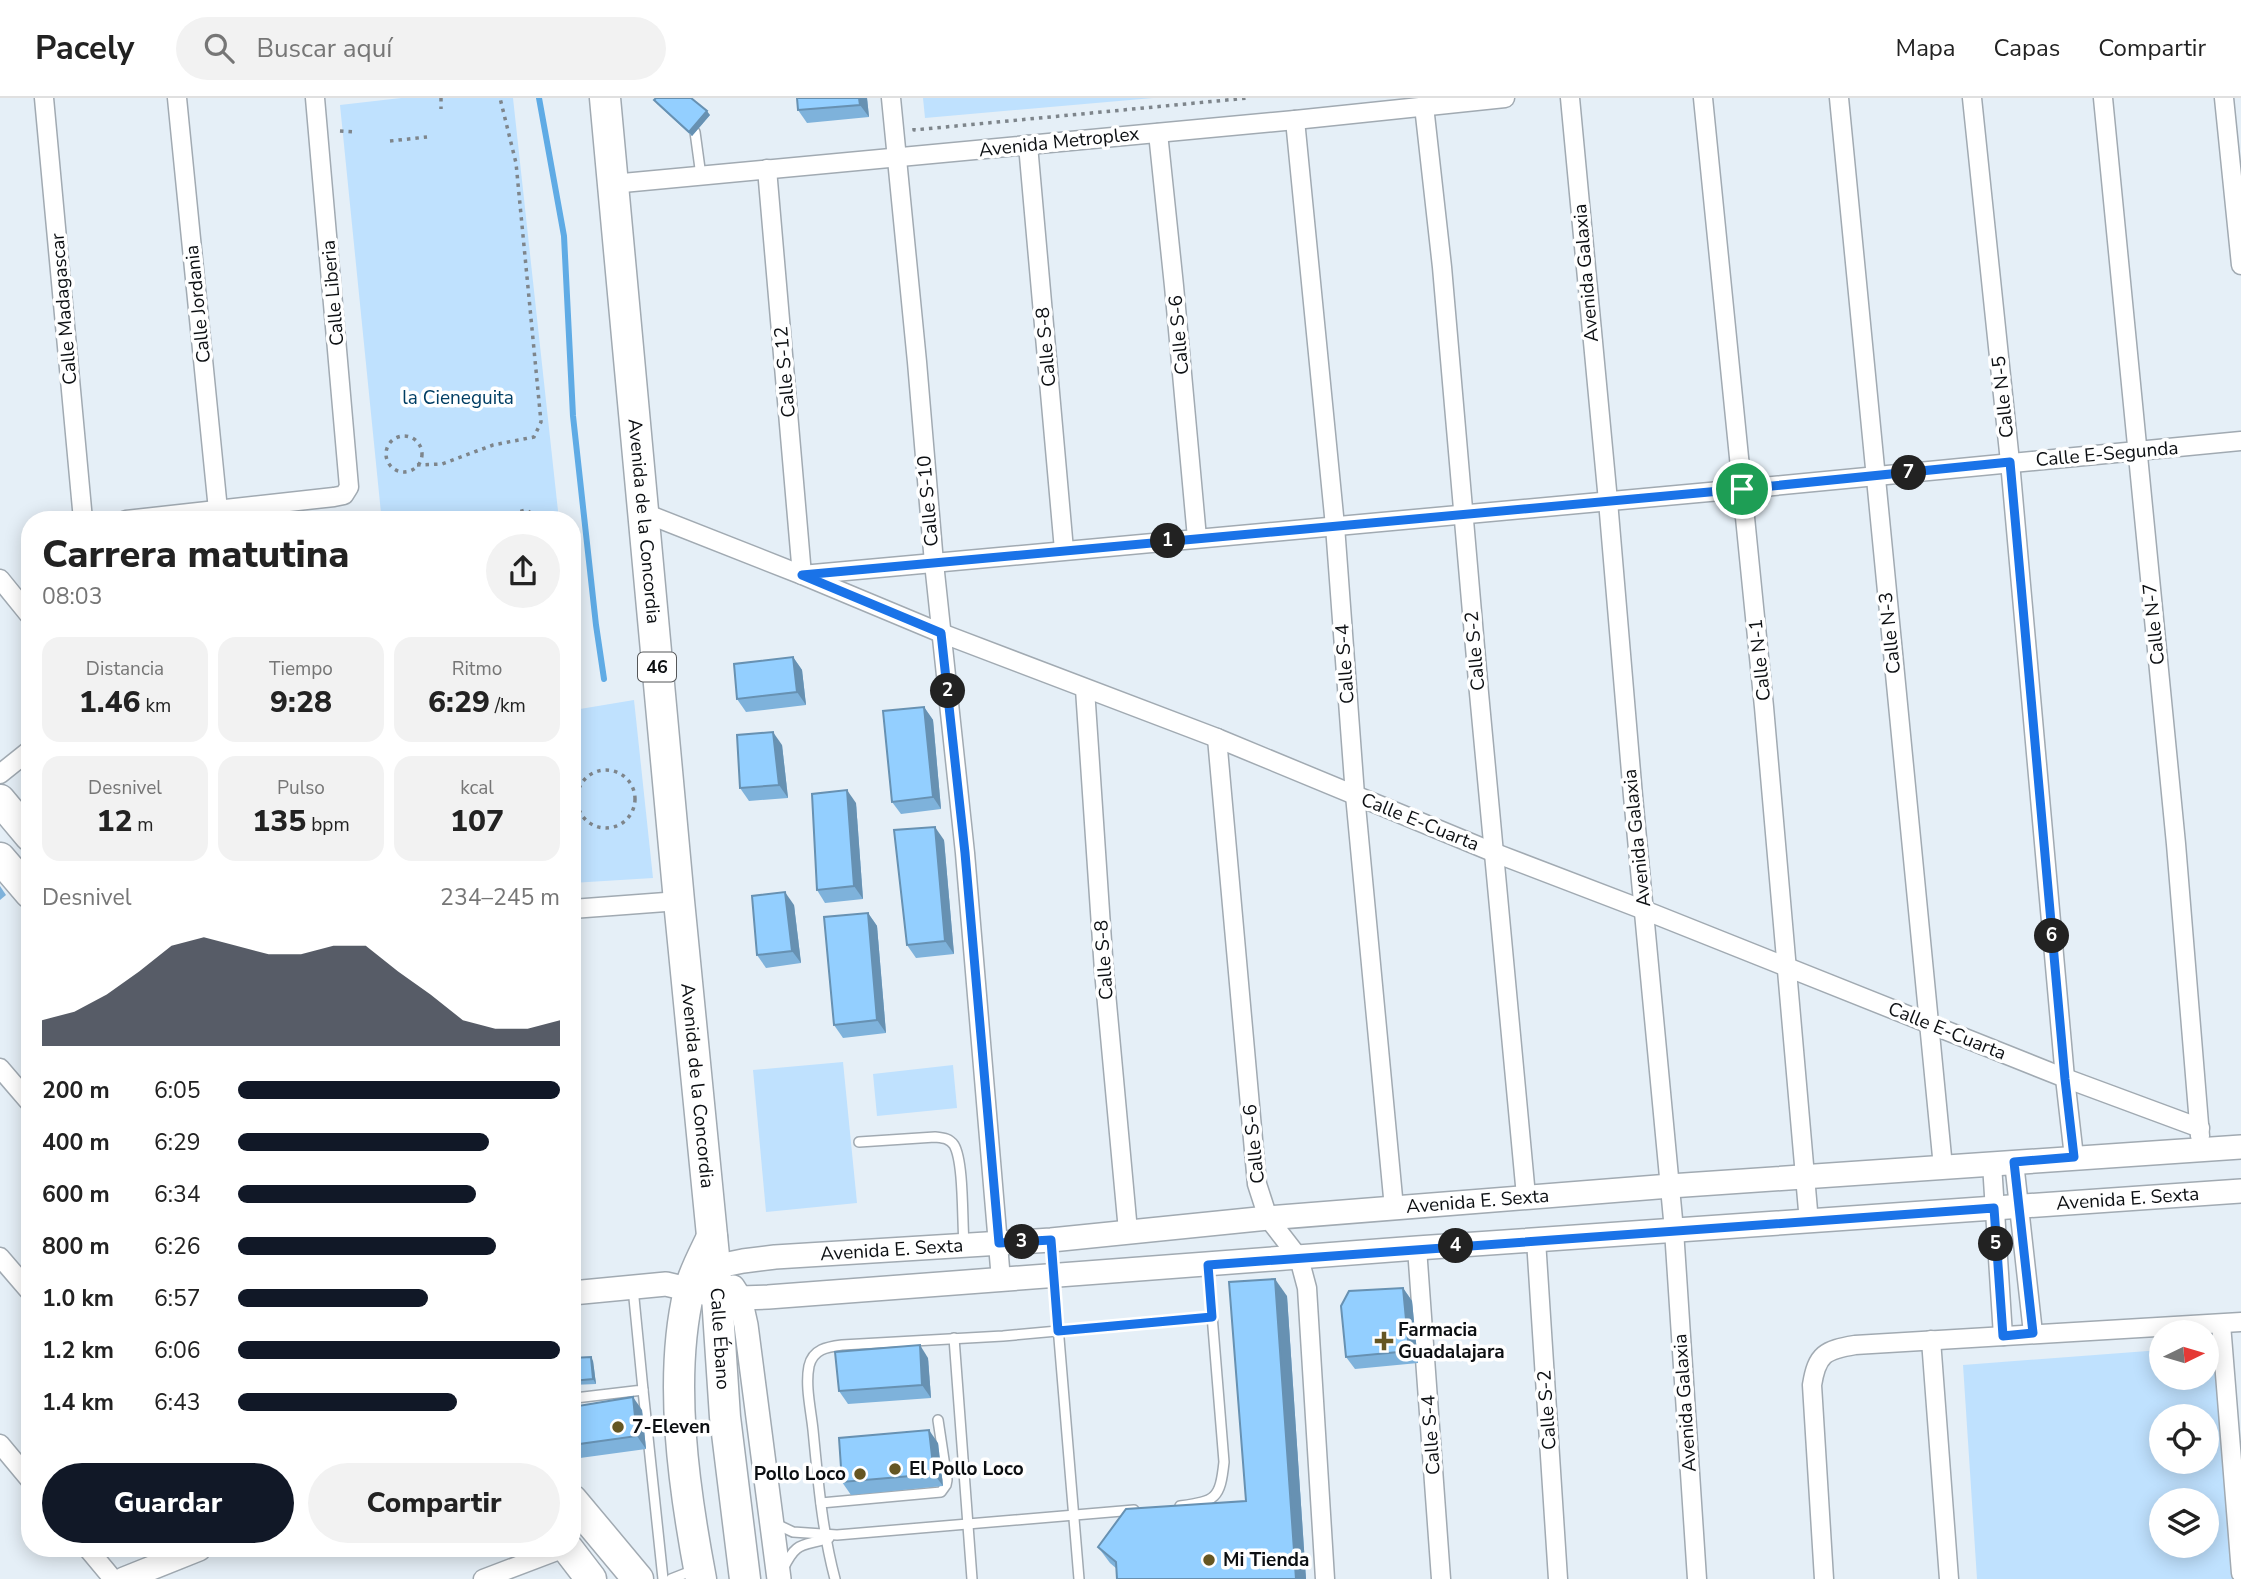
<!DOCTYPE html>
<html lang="es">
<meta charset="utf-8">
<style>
body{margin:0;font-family:"Nunito Sans",sans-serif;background:#f2f2f2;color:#222;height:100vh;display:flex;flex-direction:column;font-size:26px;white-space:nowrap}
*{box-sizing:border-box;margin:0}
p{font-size:23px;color:#767676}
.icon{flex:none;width:38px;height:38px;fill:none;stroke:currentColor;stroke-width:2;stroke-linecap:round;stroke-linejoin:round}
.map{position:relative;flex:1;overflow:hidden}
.panel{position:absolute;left:21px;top:413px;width:560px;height:1046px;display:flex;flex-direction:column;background:#fff;border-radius:28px;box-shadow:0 4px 18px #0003}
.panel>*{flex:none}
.needle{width:46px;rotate:85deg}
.buttons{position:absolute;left:2149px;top:1222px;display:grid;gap:14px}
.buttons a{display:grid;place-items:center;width:70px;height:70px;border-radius:50%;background:#fff;box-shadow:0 4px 18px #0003;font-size:35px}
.pin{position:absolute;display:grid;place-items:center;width:60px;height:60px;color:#fff;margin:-30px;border:4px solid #fff;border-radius:50%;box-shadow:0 2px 7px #0007}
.km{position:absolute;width:35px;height:35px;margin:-18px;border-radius:50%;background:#222;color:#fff;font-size:19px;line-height:35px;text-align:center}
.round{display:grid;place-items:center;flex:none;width:74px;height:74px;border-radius:37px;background:#f2f2f2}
.overview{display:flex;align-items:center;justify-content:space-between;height:119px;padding:0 21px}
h1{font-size:38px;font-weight:800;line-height:52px}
.stats{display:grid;grid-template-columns:repeat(3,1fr);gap:10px;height:119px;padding:7px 21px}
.stats div{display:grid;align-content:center;border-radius:18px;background:#f2f2f2;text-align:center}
.stats b{font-size:30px;font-weight:800}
.stats small{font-size:19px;font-weight:400}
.stats p{font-size:19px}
.chart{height:196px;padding:14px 21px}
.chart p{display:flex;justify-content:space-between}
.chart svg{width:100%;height:126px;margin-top:7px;fill:#111827;opacity:.7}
.primary-button{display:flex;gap:14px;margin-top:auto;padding:14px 21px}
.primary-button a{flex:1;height:80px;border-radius:42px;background:#111827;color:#fff;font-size:28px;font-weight:800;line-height:80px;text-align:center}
.primary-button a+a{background:#f2f2f2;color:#222}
ul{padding:0 21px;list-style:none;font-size:23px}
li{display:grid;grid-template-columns:112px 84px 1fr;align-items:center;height:52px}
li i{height:18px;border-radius:9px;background:#111827}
header{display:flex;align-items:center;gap:42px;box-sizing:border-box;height:98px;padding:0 35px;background:#fff;border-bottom:2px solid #e0e0e0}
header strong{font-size:33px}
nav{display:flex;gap:38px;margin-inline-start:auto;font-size:24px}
.search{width:490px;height:63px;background:#f2f2f2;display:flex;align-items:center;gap:18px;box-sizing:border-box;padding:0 24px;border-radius:38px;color:#767676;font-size:26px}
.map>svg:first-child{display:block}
</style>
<header>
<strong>Pacely</strong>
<div class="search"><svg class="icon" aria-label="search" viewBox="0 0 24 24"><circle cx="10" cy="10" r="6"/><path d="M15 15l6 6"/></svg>Buscar aquí</div>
<nav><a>Mapa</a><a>Capas</a><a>Compartir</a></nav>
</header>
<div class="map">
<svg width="2241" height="1481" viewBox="0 0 2241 1481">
<rect width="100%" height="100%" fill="#e5eff7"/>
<g fill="#bfe1fe" fill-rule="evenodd">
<path d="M401 0H513L559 422H323L381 415 340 7Z"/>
<path d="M923 0H1153L925 20Z"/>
<path d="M572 539 580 611 634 602 653 780 572 785Z"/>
<path d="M843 964 857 1105 766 1114 753 972Z"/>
<path d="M953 967 957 1010 877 1018 873 976Z"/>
<path d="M2215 1248 2236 1481H1977L1963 1267 2161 1252V1279H2207V1249ZM2161 1318H2207V1363H2161ZM2161 1402H2207V1447H2161Z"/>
</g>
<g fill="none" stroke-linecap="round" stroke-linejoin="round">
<path stroke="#5fabe5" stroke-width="6" d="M539 0 564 138 573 318 596 527 604 581"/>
<defs>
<g id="service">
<path d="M695 34 701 78"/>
<path d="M859 1044 935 1039C943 1040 949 1040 954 1047 964 1064 962 1123 964 1145"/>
<path d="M1051 1144 1079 1481"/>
<path d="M954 1240 972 1481"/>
<path d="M574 1287 575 1300 643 1292 633 1190"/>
<path d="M643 1292 663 1481"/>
<path d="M821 1405 941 1394 946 1387 947 1382 938 1322"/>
<path d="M1180 1408C1216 1403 1220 1401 1224 1364L1208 1168"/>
<path d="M774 1425 793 1434 837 1437 1134 1412"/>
<path d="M783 1471C797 1442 802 1449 829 1440"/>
<path d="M671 1481 694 1472"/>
<path d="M835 1481C822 1432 818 1382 813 1332 811 1312 805 1288 809 1268 813 1251 827 1249 842 1247L1003 1238 1212 1219"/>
</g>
<g id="minor">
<path d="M44 0 83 422"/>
<path d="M177 0 218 412"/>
<path d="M891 0 917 264 934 465 965 755 1001 1182"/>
<path d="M1570 0 1608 403 1633 698 1674 1132 1697 1481"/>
<path d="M1703 0 1764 609 1809 1124"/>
<path d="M1839 0 1943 1069"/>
<path d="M1972 0 2010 364 2065 980 2074 1059"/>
<path d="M2103 0 2176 746 2200 1038"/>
<path d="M2224 0 2241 167"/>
<path d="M1424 8 1442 169 1479 595 1526 1098"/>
<path d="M1295 22 1335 428 1355 697 1394 1110"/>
<path d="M1158 35 1174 188 1197 440"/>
<path d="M1028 47 1064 452"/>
<path d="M767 71 802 477 1742 391 2241 343"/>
<path d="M612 86 1295 22 1505 0"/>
<path d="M642 414 802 477 941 535 1217 640 1495 755 1644 812 2065 980 2200 1030"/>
<path d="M126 422 334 399 344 397 349 389 315 0"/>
<path d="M0 481 30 518"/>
<path d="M1085 591 1104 873 1128 1133"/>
<path d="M1217 640 1257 1086 1268 1120 1299 1160 1307 1190 1325 1481"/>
<path d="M0 676 30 652"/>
<path d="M572 811 679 803"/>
<path d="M0 970 30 1005"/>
<path d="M2014 1064 2033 1235"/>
<path d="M1992 1066 2003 1238"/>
<path d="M1536 1142 1558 1481"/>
<path d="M1417 1150 1441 1481"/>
<path d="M0 1159 30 1194"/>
<path d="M2221 1226 2241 1475"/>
<path d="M1931 1242 1949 1481"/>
<path d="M0 1346 30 1382"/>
<path d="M88 1451 113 1481"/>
<path d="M483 1481 562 1451"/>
<path d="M1824 1481 1812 1287C1817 1256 1825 1252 1855 1247L2241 1224"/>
</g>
<g id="tertiary">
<path id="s1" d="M699 1172 743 1163 775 1159 1051 1142 1268 1120 1670 1088 2241 1049"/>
<path d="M733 1189 740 1200 746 1227 779 1481"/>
<path id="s2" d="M572 1195 666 1186 717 1198 740 1200 768 1199 1417 1150 2241 1093"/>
<path d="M124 1481 199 1451"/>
</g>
<g id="primary">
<path id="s3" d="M605 0 679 803 715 1168 725 1319 745 1481"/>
<path d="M0 702 30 738"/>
<path d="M0 760 30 795"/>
<path d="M572 1402 638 1481"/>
<path d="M568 1451 591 1481"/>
<path d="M701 1481C684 1392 668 1281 689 1193 694 1174 704 1156 712 1139"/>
</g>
</defs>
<use href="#service" stroke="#a1aab2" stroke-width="12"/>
<use href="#minor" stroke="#a1aab2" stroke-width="21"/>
<use href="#tertiary" stroke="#a1aab2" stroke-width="26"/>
<use href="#primary" stroke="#a1aab2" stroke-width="33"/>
<g stroke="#7e858b" stroke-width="3.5" stroke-dasharray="3.5 5" stroke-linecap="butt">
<path d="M441 0V11"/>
<path d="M914 30V32L1248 0"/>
<path d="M340 33 354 34"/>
<path d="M390 43 427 39"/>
<circle cx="404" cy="356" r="18"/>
<path d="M417 367 442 366 493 347 534 339 541 324 516 65 500 0"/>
<path d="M508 422 510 416 526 412 543 422"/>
<path d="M572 637 577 694"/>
<circle cx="606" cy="701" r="29"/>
</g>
<use href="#service" stroke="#fff" stroke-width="9"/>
<use href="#minor" stroke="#fff" stroke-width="18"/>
<use href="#tertiary" stroke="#fff" stroke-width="23"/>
<use href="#primary" stroke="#fff" stroke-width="30"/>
</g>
<g fill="#7eb2db">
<path d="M797 0H867L869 19 807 25 798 12Z"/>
<path d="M654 2 710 17 692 38 657 6Z"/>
<path d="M793 559 802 572 806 607 746 614 737 601Z"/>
<path d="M924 609 933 622 941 711 901 716 892 704Z"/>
<path d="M782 647 788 700 749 703 740 690Z"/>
<path d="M856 705 863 801 825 805 817 792Z"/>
<path d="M944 742 954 856 916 860 907 847Z"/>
<path d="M0 788 6 797 0 802Z"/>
<path d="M794 807 801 865 766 870 757 857Z"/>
<path d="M868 815 877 828 886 935 843 940 834 927Z"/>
<path d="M1403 1190 1412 1203 1418 1265 1355 1271 1346 1259Z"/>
<path d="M1287 1198 1306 1481 1117 1471 1110 1465 1098 1449 1246 1403Z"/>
<path d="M572 1260 593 1263 596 1286 572 1287Z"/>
<path d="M928 1260 931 1300 848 1306 839 1293Z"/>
<path d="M572 1309 642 1312 646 1351 580 1360 572 1349Z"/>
<path d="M938 1345 943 1388 851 1397 842 1384Z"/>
</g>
<g fill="#6791b2">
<path d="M859 0H867L869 19 860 7Z"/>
<path d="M707 13 710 17 692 38 689 34Z"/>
<path d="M793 559 802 572 806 607 797 594Z"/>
<path d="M924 609 933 622 941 711 933 699Z"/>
<path d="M773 634 782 647 788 700 779 687Z"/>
<path d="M847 692 856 705 863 801 854 788Z"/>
<path d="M935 729 944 742 954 856 945 843Z"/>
<path d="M785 794 794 807 801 865 792 853Z"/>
<path d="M868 815 877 828 886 935 877 922Z"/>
<path d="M1275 1181 1287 1198 1306 1481H1296Z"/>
<path d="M1403 1190 1412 1203 1418 1265 1409 1253Z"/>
<path d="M920 1247 928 1260 931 1300 922 1287Z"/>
<path d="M591 1259 593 1263 596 1286 593 1281Z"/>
<path d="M633 1299 642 1312 646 1351 637 1338Z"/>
<path d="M929 1332 938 1345 943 1388 934 1376Z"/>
</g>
<g fill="#93cfff" stroke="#6791b2" stroke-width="2">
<path d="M656 0H691L707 13 689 34 654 2Z"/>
<path d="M797 0H859L860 7 798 12Z"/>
<path d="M793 559 797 594 737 601 734 566Z"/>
<path d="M924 609 933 699 892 704 883 613Z"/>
<path d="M773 634 779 687 740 690 737 637Z"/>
<path d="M847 692 854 788 817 792 812 696Z"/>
<path d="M935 729 945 843 907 847 894 732Z"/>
<path d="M785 794 792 853 757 857 752 798Z"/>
<path d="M868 815 877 922 834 927 824 819Z"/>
<path d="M1275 1181 1296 1481H1117L1116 1464 1098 1449 1126 1411 1246 1403 1229 1184Z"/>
<path d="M1403 1190 1409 1253 1346 1259 1341 1208 1349 1193Z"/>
<path d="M920 1247 922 1287 839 1293 835 1254Z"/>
<path d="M591 1259 593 1281 572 1283V1260Z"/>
<path d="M633 1299 637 1338 572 1347V1309Z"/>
<path d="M929 1332 934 1376 842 1384 839 1340Z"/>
</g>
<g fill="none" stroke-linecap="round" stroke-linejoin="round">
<defs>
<path id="route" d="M2010 364 2065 981 2074 1059 2014 1064 2033 1235 2003 1238 1994 1110 1208 1167 1212 1219 1058 1233 1051 1142 999 1145 965 755 941 535 802 477 1742 391Z"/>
</defs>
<use href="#route" stroke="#fff" stroke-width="14"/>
<use href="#route" stroke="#1a73e8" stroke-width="9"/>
</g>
<g fill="#655623" stroke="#fff" stroke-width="2.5">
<path d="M1380.5 1232.5h7v7h7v7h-7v7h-7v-7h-7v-7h7z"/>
<circle cx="618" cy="1329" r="7"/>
<circle cx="895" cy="1371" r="7"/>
<circle cx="860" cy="1376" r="7"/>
<circle cx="1209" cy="1462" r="7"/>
</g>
<g text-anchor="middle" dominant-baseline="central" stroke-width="7" stroke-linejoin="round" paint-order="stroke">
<rect fill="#fff" stroke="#555759" stroke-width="2" x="638" y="554.5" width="38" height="29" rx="5"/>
<g font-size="18" font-weight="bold" fill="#0c0f12">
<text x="657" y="569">46</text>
</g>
<g font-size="19" fill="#0c0f12" stroke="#fff">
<text transform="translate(1059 44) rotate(-6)">Avenida Metroplex</text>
<text transform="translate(1586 175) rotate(-95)">Avenida Galaxia</text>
<text transform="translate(333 195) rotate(-95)">Calle Liberia</text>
<text transform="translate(198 206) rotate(-96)">Calle Jordania</text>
<text transform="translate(64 211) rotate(-95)">Calle Madagascar</text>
<text transform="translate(1179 237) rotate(-95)">Calle S-6</text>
<text transform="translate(1046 249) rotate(-95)">Calle S-8</text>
<text transform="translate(785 274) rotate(-95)">Calle S-12</text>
<text transform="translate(2003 299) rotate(-96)">Calle N-5</text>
<text transform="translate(2107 356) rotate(-5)">Calle E-Segunda</text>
<text transform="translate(928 403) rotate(-95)">Calle S-10</text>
<text stroke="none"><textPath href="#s3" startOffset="425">Avenida de la Concordia</textPath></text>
<text transform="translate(2154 526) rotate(-96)">Calle N-7</text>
<text transform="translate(1890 535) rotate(-96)">Calle N-3</text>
<text transform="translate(1475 553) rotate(-95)">Calle S-2</text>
<text transform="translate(1760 562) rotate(-96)">Calle N-1</text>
<text transform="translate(1345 566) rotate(-94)">Calle S-4</text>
<text transform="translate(1420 724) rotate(22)">Calle E-Cuarta</text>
<text transform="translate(1637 740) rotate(-96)">Avenida Galaxia</text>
<text transform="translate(1104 862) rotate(-94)">Calle S-8</text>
<text transform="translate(1947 933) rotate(22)">Calle E-Cuarta</text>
<text stroke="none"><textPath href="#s3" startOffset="992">Avenida de la Concordia</textPath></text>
<text transform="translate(1254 1046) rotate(-96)">Calle S-6</text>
<text stroke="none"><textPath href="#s2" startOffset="1561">Avenida E. Sexta</textPath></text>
<text stroke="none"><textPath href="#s1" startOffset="782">Avenida E. Sexta</textPath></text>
<text stroke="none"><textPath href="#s1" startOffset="194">Avenida E. Sexta</textPath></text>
<text stroke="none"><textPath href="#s3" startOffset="1246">Calle Ébano</textPath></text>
<text transform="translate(1685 1305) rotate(-94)">Avenida Galaxia</text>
<text transform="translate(1547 1312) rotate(-94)">Calle S-2</text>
<text transform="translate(1431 1337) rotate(-94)">Calle S-4</text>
</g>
<g font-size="19" fill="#003e64" stroke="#fff">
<text x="458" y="300">la Cieneguita</text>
</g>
<g font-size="19" font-weight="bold" fill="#0c0f12" stroke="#fff" text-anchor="start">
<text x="1398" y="1232">Farmacia<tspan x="1398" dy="22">Guadalajara</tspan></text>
<text x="632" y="1329">7-Eleven</text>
<text x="909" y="1371">El Pollo Loco</text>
<text x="846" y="1376" text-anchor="end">Pollo Loco</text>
<text x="1223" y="1462">Mi Tienda</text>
</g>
</g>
</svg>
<div class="buttons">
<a><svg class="needle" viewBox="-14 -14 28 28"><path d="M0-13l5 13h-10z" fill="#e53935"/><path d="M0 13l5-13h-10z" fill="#767676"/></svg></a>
<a><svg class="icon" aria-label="locate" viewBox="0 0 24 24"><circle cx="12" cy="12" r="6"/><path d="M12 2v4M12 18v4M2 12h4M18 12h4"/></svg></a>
<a><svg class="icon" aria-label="layers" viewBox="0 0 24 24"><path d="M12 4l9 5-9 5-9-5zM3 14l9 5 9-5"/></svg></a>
</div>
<div class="pin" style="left:1742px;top:391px;background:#1e9e55"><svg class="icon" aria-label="arrive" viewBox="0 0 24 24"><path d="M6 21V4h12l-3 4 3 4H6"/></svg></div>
<b class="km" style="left:1168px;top:443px">1</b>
<b class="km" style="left:948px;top:593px">2</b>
<b class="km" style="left:1022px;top:1144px">3</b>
<b class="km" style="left:1456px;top:1148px">4</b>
<b class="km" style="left:1996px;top:1146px">5</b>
<b class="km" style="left:2052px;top:838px">6</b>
<b class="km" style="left:1909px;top:375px">7</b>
<section class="panel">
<div class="overview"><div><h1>Carrera matutina</h1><p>08:03</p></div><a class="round"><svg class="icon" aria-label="share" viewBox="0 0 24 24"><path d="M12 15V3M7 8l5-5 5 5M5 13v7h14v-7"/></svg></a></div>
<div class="stats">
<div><p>Distancia</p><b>1.46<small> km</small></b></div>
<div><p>Tiempo</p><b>9:28</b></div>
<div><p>Ritmo</p><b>6:29<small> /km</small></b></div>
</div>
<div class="stats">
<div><p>Desnivel</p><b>12<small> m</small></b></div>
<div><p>Pulso</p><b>135<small> bpm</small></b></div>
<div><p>kcal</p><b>107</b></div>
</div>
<div class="chart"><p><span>Desnivel</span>234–245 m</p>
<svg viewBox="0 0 160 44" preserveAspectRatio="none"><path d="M0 44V35L10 32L20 26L30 18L40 9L50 6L60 9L70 12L80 12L90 9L100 9L110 18L120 26L130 35L140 38L150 38L160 35V44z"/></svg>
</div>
<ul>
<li><b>200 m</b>6:05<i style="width:100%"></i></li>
<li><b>400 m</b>6:29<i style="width:78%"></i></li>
<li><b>600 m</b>6:34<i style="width:74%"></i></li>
<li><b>800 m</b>6:26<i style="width:80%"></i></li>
<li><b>1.0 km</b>6:57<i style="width:59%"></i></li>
<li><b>1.2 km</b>6:06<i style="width:100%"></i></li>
<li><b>1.4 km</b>6:43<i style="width:68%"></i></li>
</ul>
<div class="primary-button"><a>Guardar</a><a>Compartir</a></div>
</section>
</div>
